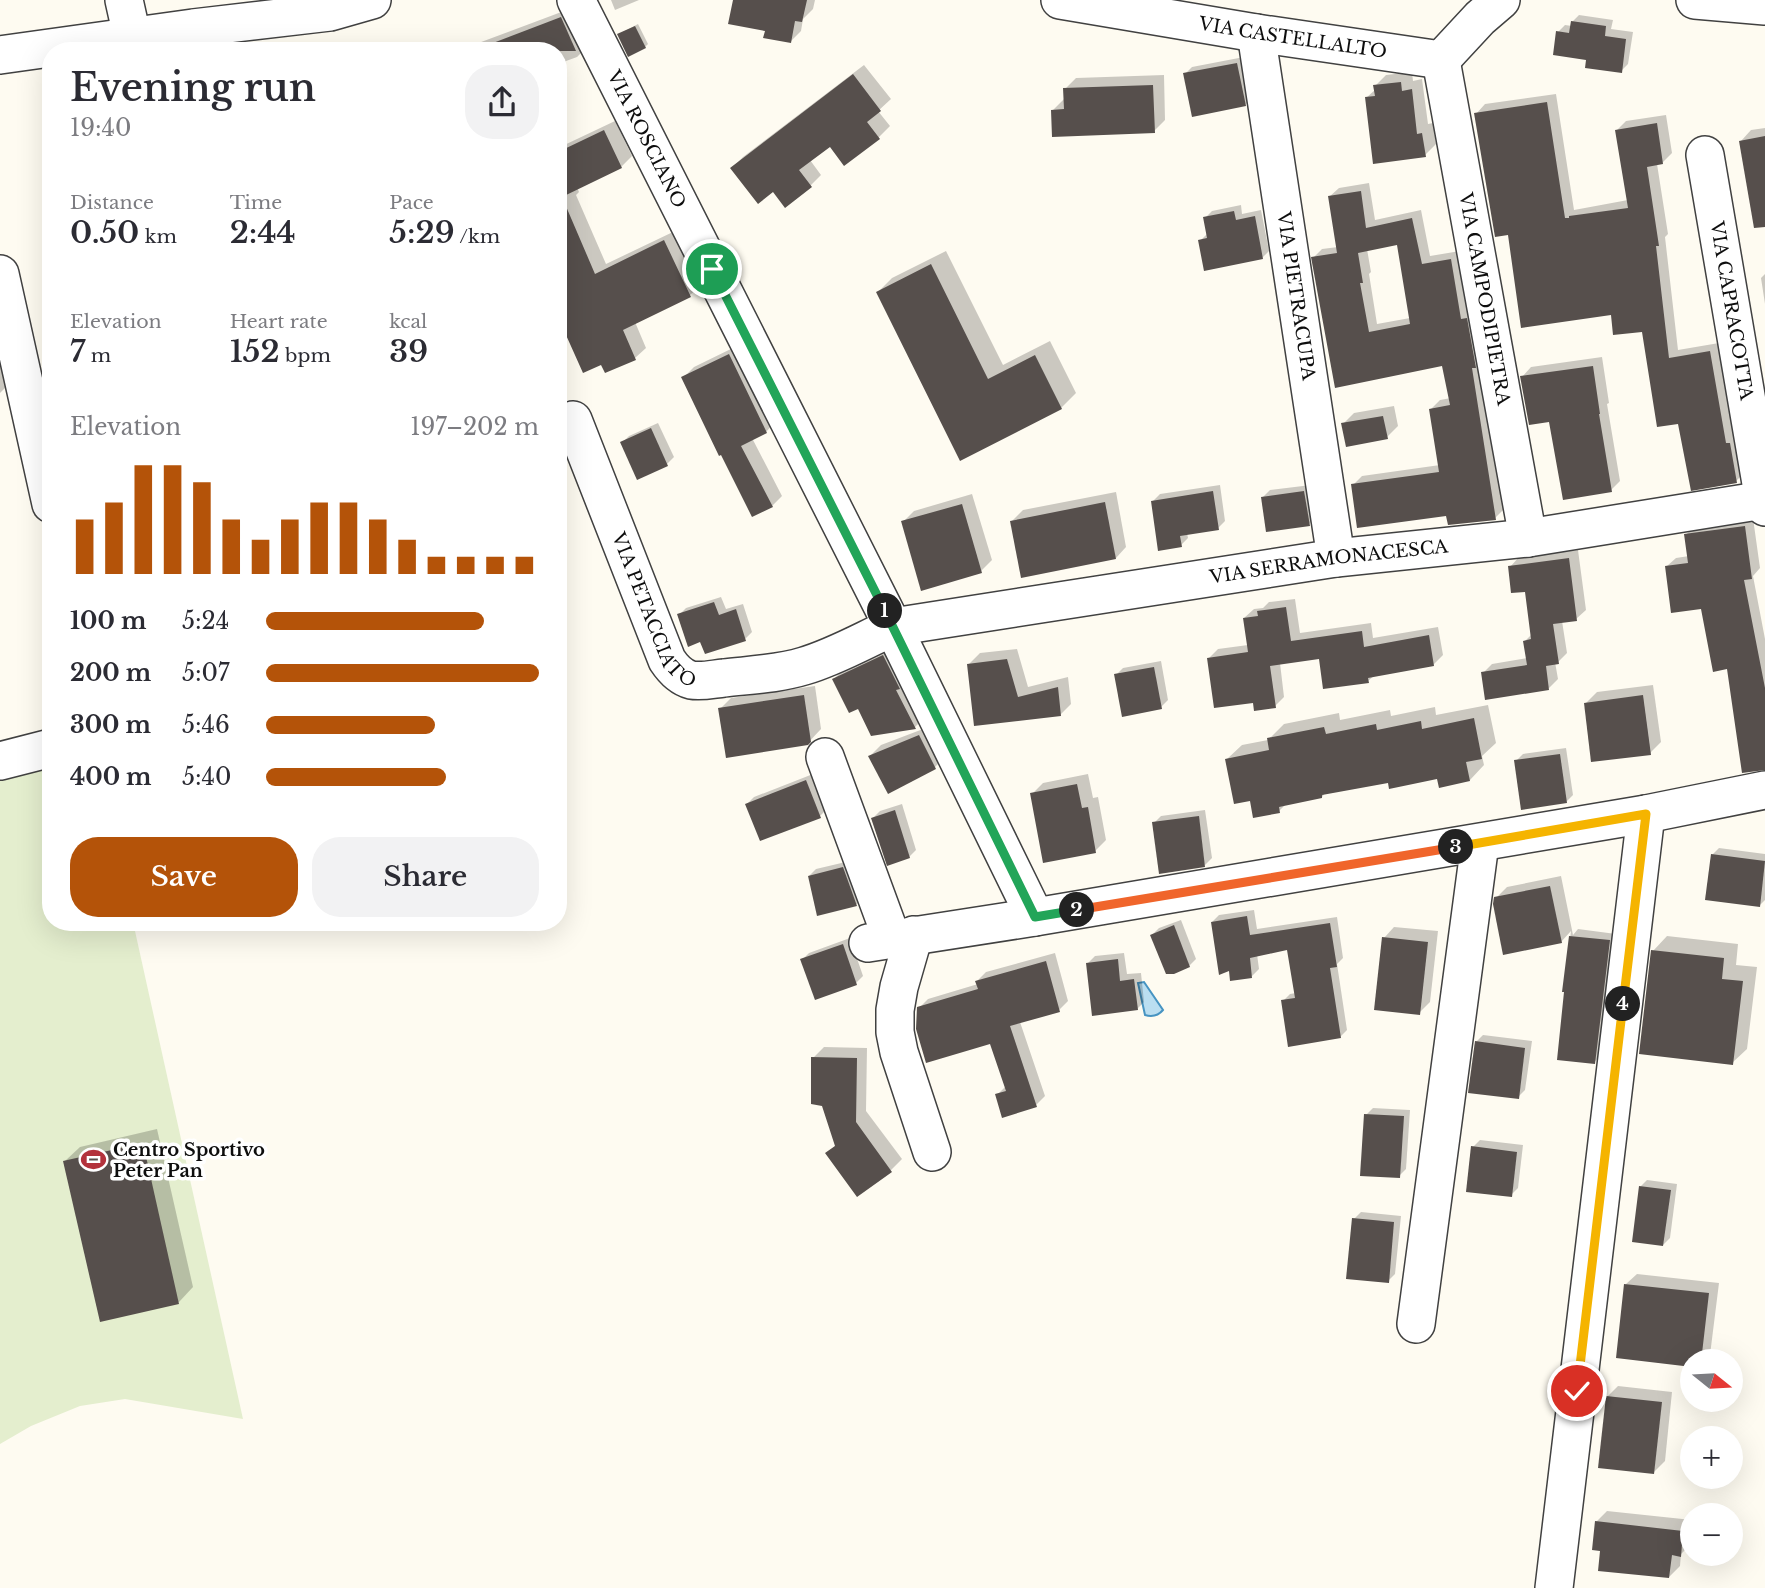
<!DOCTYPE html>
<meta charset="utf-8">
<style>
body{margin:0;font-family:"Libre Baskerville",serif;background:#f2f2f3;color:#2b2b33;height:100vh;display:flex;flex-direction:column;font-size:26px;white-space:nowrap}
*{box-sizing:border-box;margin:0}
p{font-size:23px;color:#7c7c81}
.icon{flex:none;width:38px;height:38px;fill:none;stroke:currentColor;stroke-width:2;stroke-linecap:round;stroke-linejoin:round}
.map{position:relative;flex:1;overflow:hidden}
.side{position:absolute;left:42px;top:42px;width:525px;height:889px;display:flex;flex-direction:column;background:#fff;border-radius:28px;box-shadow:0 7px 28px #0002}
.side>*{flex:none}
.needle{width:46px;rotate:108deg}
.fabs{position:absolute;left:1680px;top:1349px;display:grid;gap:14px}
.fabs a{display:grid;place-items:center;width:63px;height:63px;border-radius:50%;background:#fff;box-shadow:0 7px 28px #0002;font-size:35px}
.pin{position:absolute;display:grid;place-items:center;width:60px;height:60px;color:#fff;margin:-30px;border:4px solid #fff;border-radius:50%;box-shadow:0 2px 7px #0007}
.km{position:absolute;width:35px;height:35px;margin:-18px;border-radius:50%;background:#222;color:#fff;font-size:19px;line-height:35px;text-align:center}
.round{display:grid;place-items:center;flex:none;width:74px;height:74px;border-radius:28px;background:#f2f2f3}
.headline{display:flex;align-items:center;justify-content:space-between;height:119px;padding:0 28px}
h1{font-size:38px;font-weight:600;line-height:52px}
.metrics{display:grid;grid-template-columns:repeat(3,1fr);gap:10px;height:119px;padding:7px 28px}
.metrics div{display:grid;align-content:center}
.metrics b{font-size:30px;font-weight:600}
.metrics small{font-size:19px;font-weight:400}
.metrics p{font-size:19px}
.chart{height:196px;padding:14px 28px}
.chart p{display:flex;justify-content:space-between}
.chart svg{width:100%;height:126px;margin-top:7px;stroke:#b45309;stroke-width:6}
.cta{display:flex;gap:14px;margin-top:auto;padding:14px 28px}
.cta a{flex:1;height:80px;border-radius:28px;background:#b45309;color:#fff;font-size:28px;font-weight:600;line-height:80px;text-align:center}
.cta a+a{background:#f2f2f3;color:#2b2b33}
ul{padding:0 28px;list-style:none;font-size:23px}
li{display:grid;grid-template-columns:112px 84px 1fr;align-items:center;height:52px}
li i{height:18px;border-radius:9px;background:#b45309}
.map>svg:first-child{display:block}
</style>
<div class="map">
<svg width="1765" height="1588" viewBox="0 0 1765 1588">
<rect width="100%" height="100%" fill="#fefbf1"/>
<path fill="#e4eece" d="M51 732V922H133L243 1419 125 1399 80 1406 31 1426 0 1444V743Z"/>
<path fill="#badef1" stroke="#4794c2" stroke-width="2" d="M1144 982 1163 1010C1158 1016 1152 1017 1145 1015L1138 983Z"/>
<g fill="#0003" fill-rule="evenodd">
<path d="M611 0H639L615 10Z"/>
<path d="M735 0H815L813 9 803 19 801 31 790 42 767 29Z"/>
<path d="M572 8 588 46 577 57 558 64V51H457Z"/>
<path d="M1579 15 1613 20 1611 29 1633 32 1628 64 1621 71 1588 58 1558 32 1565 25 1572 26V22Z"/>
<path d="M638 24 648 44 645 47 623 32Z"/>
<path d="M1244 57 1252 98 1245 105 1185 74 1192 67Z"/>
<path d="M864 65 891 99 878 111 890 126 879 137 845 164 830 144 810 160 821 175 810 186 732 168 743 157Z"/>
<path d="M1412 72 1413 81 1422 79 1428 124 1433 123 1436 144 1425 155 1366 98 1376 89 1375 86 1386 75Z"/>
<path d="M1164 75 1165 120 1154 131 1053 110 1064 99 1065 89 1076 78Z"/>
<path d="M1556 94 1574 210 1628 200 1617 130 1626 121 1666 115 1672 153 1662 163 1657 164 1668 234 1665 237 1678 350 1719 343 1745 472 1736 481 1680 422 1643 330 1613 313 1509 233 1476 114 1485 104Z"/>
<path d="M615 121 632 156 621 167 577 187 579 192 576 195 606 264 675 231 701 285 690 295 635 322 646 348 635 358 602 363 567 332 558 336V148Z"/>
<path d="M1765 128V211L1741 141 1751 130Z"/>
<path d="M1369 183 1375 220 1421 210 1430 256 1460 251 1480 360 1504 509 1495 518 1353 485 1362 476 1440 465 1431 409 1440 400 1451 398 1444 364 1336 386 1313 258 1322 249 1338 247 1329 197 1339 188ZM1398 243 1410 318 1377 324 1369 274 1371 272 1367 249Z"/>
<path d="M1241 205 1242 214 1261 210 1269 251 1262 258 1200 241 1208 233 1205 218 1212 211Z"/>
<path d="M946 251 1003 365 1050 341 1076 393 1061 408 961 458 878 292 892 278Z"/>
<path d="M1765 274V304L1761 278Z"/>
<path d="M739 345 776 421 766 432 752 438 782 496 772 506 684 377 694 367Z"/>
<path d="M1602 357 1609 403 1607 404 1620 481 1611 490 1550 420 1522 377 1531 367Z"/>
<path d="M0 361 6 387 0 393Z"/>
<path d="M1394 406 1398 426 1387 437 1343 424 1354 413Z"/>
<path d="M658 423 674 457 667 464 622 443 629 436Z"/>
<path d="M1220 485 1225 521 1218 528 1187 533 1188 538 1181 545 1153 501 1160 494Z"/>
<path d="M1311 485 1316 517 1309 524 1263 497 1270 490Z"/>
<path d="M1116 492 1126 547 1116 558 1012 521 1023 510Z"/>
<path d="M972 494 992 560 981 571 903 522 914 511Z"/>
<path d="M1753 518 1760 568 1753 576 1765 639V768L1729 667 1702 607 1667 566 1676 558 1689 556 1686 535 1694 526Z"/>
<path d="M1578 550 1586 610 1576 619 1562 621 1567 653 1558 662H1555L1558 679 1549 688 1483 673 1492 664 1527 658 1525 641 1532 634 1526 590 1510 567 1519 557Z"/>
<path d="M721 597 726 609 743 604 752 632 745 639 702 640 679 615 686 608Z"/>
<path d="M1295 599 1300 633 1371 623 1373 638 1438 627 1443 655 1433 665 1375 675 1368 681 1320 657 1280 663 1284 697 1275 706 1254 701 1209 658 1218 649 1248 645 1244 618 1254 609 1263 608 1269 602Z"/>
<path d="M893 647 924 718 915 727 872 734 859 706 834 679 843 670Z"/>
<path d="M1017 649 1028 687 1068 677 1071 704 1060 715 976 724 969 664 980 653Z"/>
<path d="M1161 661 1168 700 1161 707 1116 675 1123 668Z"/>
<path d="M1653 685 1661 742 1650 753 1586 703 1597 692Z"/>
<path d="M815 686 821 729 807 744 720 709 731 698Z"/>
<path d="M1488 705 1496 743 1482 756 1484 765 1470 780 1438 777 1389 781 1325 793 1322 797 1286 804 1279 811 1252 799 1227 759 1242 745 1268 740 1284 724 1339 713 1340 720 1390 710 1391 716 1435 707 1436 715Z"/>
<path d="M931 726 946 756 935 767 889 792 870 756 881 745Z"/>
<path d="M1566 748 1573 795 1566 802 1516 761 1523 754Z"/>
<path d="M813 774 827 809 820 816 747 804 754 797Z"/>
<path d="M1088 774 1093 798 1098 797 1106 840 1095 851 1032 794 1043 783Z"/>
<path d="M902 804 916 850 909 857 873 818 880 811Z"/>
<path d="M1205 810 1212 858 1205 865 1154 823 1161 816Z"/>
<path d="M1719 848 1765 854V900L1760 905 1712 855Z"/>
<path d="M850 861 863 897 857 904 819 914 809 876 816 869Z"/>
<path d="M1561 876 1573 935 1578 929 1616 934 1602 1055 1594 1062 1566 991 1564 990 1571 931 1561 942 1496 898 1507 887Z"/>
<path d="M1254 910 1257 929 1337 917 1343 958 1337 964 1347 1030 1340 1037 1283 1001 1290 994 1296 993 1288 948 1257 954 1259 969 1252 976 1230 969 1212 922 1219 915Z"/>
<path d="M1181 920 1196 959 1189 966 1152 935 1159 928Z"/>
<path d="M1394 927 1438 931 1430 1002 1419 1013 1384 938Z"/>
<path d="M1667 936 1738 944 1736 965 1757 967 1747 1049 1732 1063 1653 951Z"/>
<path d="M850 938 863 976 856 983 802 960 809 953Z"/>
<path d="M1055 953 1068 1001 1059 1010 1020 1022 1045 1096 1036 1105 997 1095 1006 1086 991 1042 919 1008 928 999 978 984 977 981 986 972Z"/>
<path d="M1124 953 1127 974 1141 973 1144 1002 1137 1009 1088 963 1095 956Z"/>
<path d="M1483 1035 1532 1041 1525 1090 1518 1097 1476 1042Z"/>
<path d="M824 1047 867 1048 866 1111 902 1159 891 1170 857 1195 827 1154 836 1145 813 1058Z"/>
<path d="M1373 1108 1410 1110 1406 1169 1399 1176 1366 1115Z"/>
<path d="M157 1129 193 1287 179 1302 101 1320 65 1161 80 1147Z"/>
<path d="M1480 1140 1523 1145 1518 1188 1511 1195 1473 1147Z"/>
<path d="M1647 1180 1677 1184 1670 1238 1663 1245 1640 1187Z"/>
<path d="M1361 1212 1401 1216 1395 1274 1388 1281 1354 1219Z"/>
<path d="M1637 1274 1719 1283 1710 1355 1704 1362H1692V1365L1618 1357 1626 1284Z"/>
<path d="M1618 1386 1672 1392 1665 1461 1654 1472 1607 1397Z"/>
<path d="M1607 1511 1692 1520 1691 1544 1681 1554 1680 1566 1669 1577 1602 1549 1596 1522Z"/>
</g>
<g fill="#564f4c" fill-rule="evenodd">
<path d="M733 0H807L802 22 795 21 791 43 763 38 765 31 728 24Z"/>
<path d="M561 17 576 51H481L480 48Z"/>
<path d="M1571 21 1606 26 1605 36 1626 39 1622 73 1585 68 1586 60 1553 55 1556 31 1569 33Z"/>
<path d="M635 26 646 48 628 57 617 34Z"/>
<path d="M1237 63 1246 106 1192 117 1183 73Z"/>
<path d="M853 74 881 111 867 122 880 139 844 166 830 147 799 170 812 187 785 208 773 192 758 204 730 168Z"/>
<path d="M1401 82 1402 91 1412 89 1417 134 1422 133 1426 157 1373 164 1365 97 1375 96 1373 85Z"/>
<path d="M1153 85 1155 133 1052 137 1051 110 1064 109 1063 88Z"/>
<path d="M1547 102 1565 218H1569V216L1628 208 1615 130 1657 123 1663 164 1647 167 1659 246H1656L1669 358 1710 351 1726 443H1730L1737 483 1691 491 1678 424 1657 427 1642 332 1613 335 1611 315 1521 328 1508 235 1495 237 1474 113Z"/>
<path d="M604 130 622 168 562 197 595 274 664 240 691 297 623 330 636 360 605 373 601 365 583 373 566 335 558 338V152Z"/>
<path d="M1765 136V227L1754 228 1739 141Z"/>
<path d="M1361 191 1366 228 1412 218 1422 264 1451 259 1461 319 1467 318 1476 368H1472L1496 520 1448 525 1446 516 1357 528 1351 484 1439 472 1429 409 1450 405 1442 366 1335 388 1311 257 1337 253 1328 196ZM1397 245 1410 324 1369 332 1360 283H1363L1358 253Z"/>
<path d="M1234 211 1236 220 1255 216 1263 259 1204 271 1198 240 1207 238 1203 217Z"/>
<path d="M931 264 988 379 1035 355 1062 409 960 461 876 292Z"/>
<path d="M729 354 767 433 741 446 773 507 752 517 721 455 719 456 681 377Z"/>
<path d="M1593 366 1600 414H1599L1612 492 1563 500 1549 422 1529 425 1520 376Z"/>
<path d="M1383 416 1388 439 1346 447 1341 423Z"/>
<path d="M651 428 668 466 637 480 620 442Z"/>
<path d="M1213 491 1219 530 1180 536 1182 547 1158 551 1151 501Z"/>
<path d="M1304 491 1310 526 1266 532 1261 497Z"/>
<path d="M1105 502 1116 559 1021 578 1010 521Z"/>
<path d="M962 504 982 573 921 591 901 521Z"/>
<path d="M1745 526 1752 579 1744 580 1765 688V770L1742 773 1727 669 1713 672 1701 609 1671 613 1665 566 1688 563 1684 534Z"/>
<path d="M1569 558 1577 621 1553 624 1559 664 1546 666 1549 690 1485 700 1481 672 1527 665 1523 641 1531 639 1525 592 1511 593 1508 566Z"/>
<path d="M714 602 719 615 736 609 746 641 705 654 700 642 688 647 677 614Z"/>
<path d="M1286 607 1291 641 1362 631 1364 647 1429 635 1434 666 1368 678 1369 683 1323 689 1319 659 1270 666 1276 708 1254 711 1253 703 1214 708 1207 658 1248 652 1243 618 1258 616 1257 611Z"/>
<path d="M883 655 900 689 896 690 916 729 871 736 858 709 849 713 832 679Z"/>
<path d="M1007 659 1018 697 1058 687 1061 716 974 726 967 664Z"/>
<path d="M1154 667 1162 709 1122 717 1114 674Z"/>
<path d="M804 695 811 742 808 745 726 758 718 708Z"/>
<path d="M1643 695 1651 755 1591 762 1584 703Z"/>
<path d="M1474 718 1482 759 1466 762 1470 781 1439 788 1437 779 1389 789 1388 783 1322 795V798L1279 807 1280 813 1253 818 1250 801 1234 804 1225 759 1269 750 1267 738 1324 727 1326 734 1376 724 1377 730 1421 721 1422 729Z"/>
<path d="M919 735 936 769 888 794 868 756Z"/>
<path d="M1560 754 1567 803 1521 810 1514 760Z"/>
<path d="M806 780 821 818 760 841 745 804Z"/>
<path d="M1077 784 1082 808 1088 807 1096 853 1043 863 1030 793Z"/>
<path d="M895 810 910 858 887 866 871 818Z"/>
<path d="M1199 816 1205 867 1159 874 1152 822Z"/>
<path d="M1711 854 1765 861 1760 907 1705 900Z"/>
<path d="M843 867 857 906 817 916 808 876Z"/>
<path d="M1550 886 1562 943 1503 955 1493 904 1494 897Z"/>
<path d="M1247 916 1250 935 1330 923 1337 967 1330 968 1341 1038 1288 1047 1281 1000 1295 998 1287 950 1250 958 1252 978 1230 981 1229 971 1219 975 1211 922Z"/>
<path d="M1174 925 1190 967 1174 974H1166L1150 935Z"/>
<path d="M1569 936 1610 940 1595 1064 1557 1060 1564 992H1562Z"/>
<path d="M1382 937 1428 942 1420 1015 1374 1010Z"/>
<path d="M843 944 857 985 815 1000 800 959Z"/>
<path d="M1651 950 1724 958 1722 979 1743 981 1733 1065 1639 1054Z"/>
<path d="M1118 959 1120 981 1134 979 1138 1010 1092 1016 1086 963Z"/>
<path d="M1046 961 1060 1012 1010 1026 1037 1107 1002 1118 995 1094 1006 1091 990 1044 926 1063 916 1029 917 1007 978 989 975 981Z"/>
<path d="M1475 1041 1525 1048 1519 1099 1468 1093Z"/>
<path d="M811 1057 857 1058 856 1122 892 1172 857 1197 825 1153 835 1146 822 1106 811 1104Z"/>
<path d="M1364 1114 1404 1116 1400 1178 1360 1176Z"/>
<path d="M143 1143 179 1304 100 1322 63 1161Z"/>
<path d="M1471 1146 1517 1152 1512 1197 1466 1192Z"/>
<path d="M1639 1186 1671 1190 1663 1246 1632 1242Z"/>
<path d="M1352 1218 1394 1222 1389 1283 1346 1279Z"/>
<path d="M1624 1284 1709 1293 1701 1362H1692V1367L1616 1358Z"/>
<path d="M1606 1396 1662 1402 1654 1474 1598 1468Z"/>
<path d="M1595 1521 1683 1531 1681 1557 1672 1555 1669 1578 1598 1571 1600 1551 1592 1550Z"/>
</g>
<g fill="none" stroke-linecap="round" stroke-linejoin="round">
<defs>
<g id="minor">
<path d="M124 0 132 36"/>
<path id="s1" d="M576 0 893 627 1035 917"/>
<path id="s2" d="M1060 0 1256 33 1441 60 1480 18 1501 0"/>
<path d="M1695 0 1765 6"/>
<path id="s3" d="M1256 33 1336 558"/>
<path d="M0 55 193 28 330 12 372 0"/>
<path id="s4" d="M1441 60 1528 538"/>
<path id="s5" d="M1705 155 1765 507"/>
<path d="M0 274 51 504"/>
<path id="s6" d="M573 420 667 660C673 669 680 677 691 680 702 682 713 679 724 678 750 675 778 674 804 666 835 657 864 640 893 627L1336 558 1528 538 1764 500"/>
<path d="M825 757 892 939"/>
<path d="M0 761 51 748"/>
<path d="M914 935 899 987 895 1010V1032L899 1052 932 1152"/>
<path d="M868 943 1035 917 1646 814 1765 790"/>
<path d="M1416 1324 1480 843"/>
<path d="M1554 1588 1646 814"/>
</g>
</defs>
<use href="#minor" stroke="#414141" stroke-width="40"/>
<use href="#minor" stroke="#fff" stroke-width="37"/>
</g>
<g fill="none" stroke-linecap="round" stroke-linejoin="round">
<defs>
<path id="split-1" d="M712 269 885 611"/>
<path id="split-2" d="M885 611 1035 917 1077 910"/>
<path id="split-3" d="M1077 910 1456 847"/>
<path id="split-4" d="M1456 847 1646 814 1623 1004"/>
<path id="split-5" d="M1577 1391 1623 1004"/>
</defs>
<use href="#split-1" stroke="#fff" stroke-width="14"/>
<use href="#split-2" stroke="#fff" stroke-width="14"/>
<use href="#split-3" stroke="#fff" stroke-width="14"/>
<use href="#split-4" stroke="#fff" stroke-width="14"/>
<use href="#split-5" stroke="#fff" stroke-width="14"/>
<use href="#split-1" stroke="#22a559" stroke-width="9"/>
<use href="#split-2" stroke="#22a559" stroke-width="9"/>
<use href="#split-3" stroke="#f0652b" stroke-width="9"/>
<use href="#split-4" stroke="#f5b400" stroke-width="9"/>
<use href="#split-5" stroke="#f5b400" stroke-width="9"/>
</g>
<defs>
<symbol id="stadium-bare" viewBox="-9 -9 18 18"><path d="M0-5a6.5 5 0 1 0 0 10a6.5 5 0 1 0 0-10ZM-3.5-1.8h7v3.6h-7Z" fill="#b3323c" stroke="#fff" stroke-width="2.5" paint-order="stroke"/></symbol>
</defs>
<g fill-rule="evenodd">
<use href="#stadium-bare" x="76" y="1142" width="35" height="35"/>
</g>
<g text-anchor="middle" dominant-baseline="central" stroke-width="7" stroke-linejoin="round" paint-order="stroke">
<g font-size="18" fill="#0e0e0e" stroke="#fff">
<text stroke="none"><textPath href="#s2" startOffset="236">VIA CASTELLALTO</textPath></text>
<text stroke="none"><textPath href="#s1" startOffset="156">VIA ROSCIANO</textPath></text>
<text stroke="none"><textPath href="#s3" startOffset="266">VIA PIETRACUPA</textPath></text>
<text stroke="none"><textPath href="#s4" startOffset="243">VIA CAMPODIPIETRA</textPath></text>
<text stroke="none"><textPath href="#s5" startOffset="158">VIA CAPRACOTTA</textPath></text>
<text stroke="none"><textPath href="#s6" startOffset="942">VIA SERRAMONACESCA</textPath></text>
<text stroke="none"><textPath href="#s6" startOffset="208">VIA PETACCIATO</textPath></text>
</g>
<g font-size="18" font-weight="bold" fill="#0e0e0e" stroke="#fff" text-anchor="start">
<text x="113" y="1150">Centro Sportivo<tspan x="113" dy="21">Peter Pan</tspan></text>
</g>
</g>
</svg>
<div class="fabs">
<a><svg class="needle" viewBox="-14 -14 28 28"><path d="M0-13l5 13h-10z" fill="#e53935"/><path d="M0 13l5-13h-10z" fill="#7c7c81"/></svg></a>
<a>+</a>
<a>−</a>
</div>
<div class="pin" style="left:712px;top:269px;background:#1e9e55"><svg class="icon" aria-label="arrive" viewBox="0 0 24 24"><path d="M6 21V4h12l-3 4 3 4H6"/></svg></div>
<div class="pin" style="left:1577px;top:1391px;background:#d93025"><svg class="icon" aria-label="check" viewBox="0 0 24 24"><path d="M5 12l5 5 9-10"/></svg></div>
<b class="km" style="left:885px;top:611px">1</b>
<b class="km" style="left:1077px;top:910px">2</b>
<b class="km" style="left:1456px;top:847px">3</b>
<b class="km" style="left:1623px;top:1004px">4</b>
<section class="side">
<div class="headline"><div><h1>Evening run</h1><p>19:40</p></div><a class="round"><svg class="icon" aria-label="share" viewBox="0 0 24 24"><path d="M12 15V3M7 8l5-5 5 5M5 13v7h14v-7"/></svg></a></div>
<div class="metrics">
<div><p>Distance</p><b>0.50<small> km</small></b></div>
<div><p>Time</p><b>2:44</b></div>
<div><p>Pace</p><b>5:29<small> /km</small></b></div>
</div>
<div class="metrics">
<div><p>Elevation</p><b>7<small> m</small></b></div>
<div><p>Heart rate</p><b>152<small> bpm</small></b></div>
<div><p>kcal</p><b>39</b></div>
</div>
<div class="chart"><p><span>Elevation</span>197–202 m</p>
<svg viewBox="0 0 160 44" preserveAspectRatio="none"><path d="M5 44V25M15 44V19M25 44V6M35 44V6M45 44V12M55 44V25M65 44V32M75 44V25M85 44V19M95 44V19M105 44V25M115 44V32M125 44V38M135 44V38M145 44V38M155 44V38"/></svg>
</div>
<ul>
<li><b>100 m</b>5:24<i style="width:80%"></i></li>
<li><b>200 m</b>5:07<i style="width:100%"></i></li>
<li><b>300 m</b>5:46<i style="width:62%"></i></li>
<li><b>400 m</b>5:40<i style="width:66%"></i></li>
</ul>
<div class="cta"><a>Save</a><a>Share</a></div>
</section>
</div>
